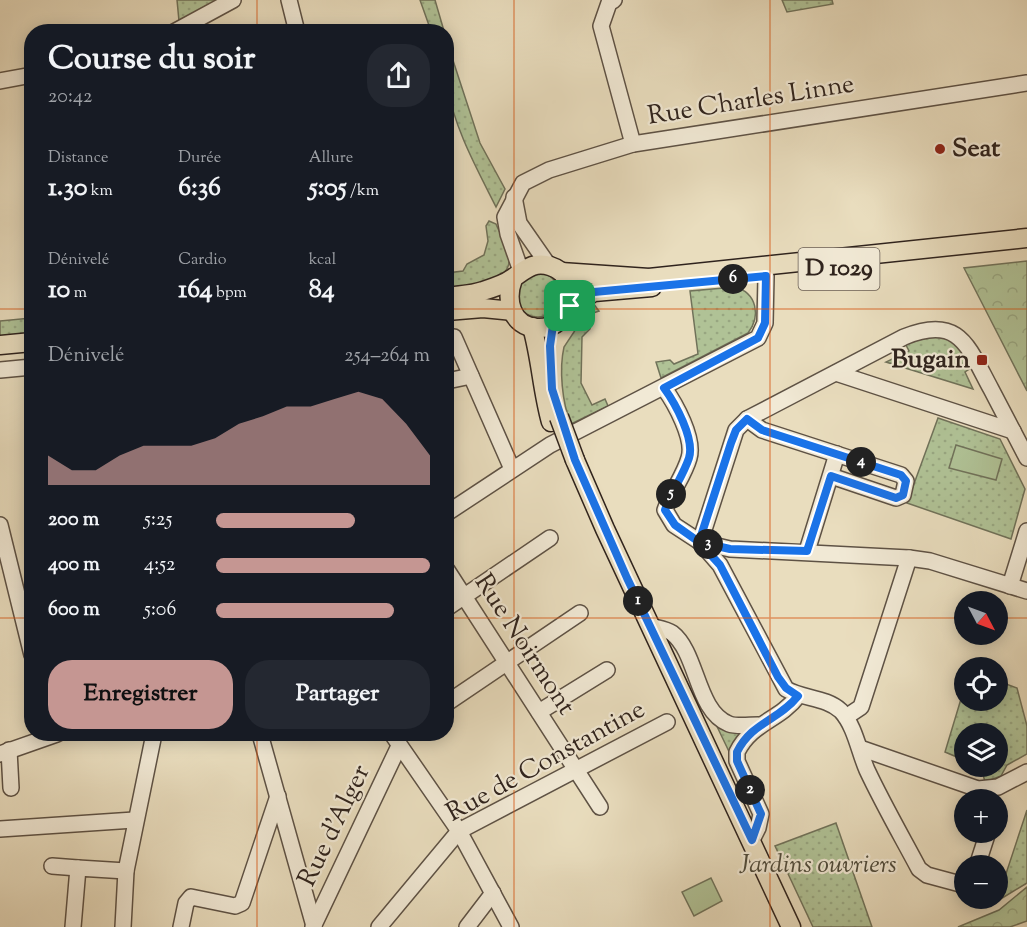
<!DOCTYPE html>
<html lang="fr">
<meta charset="utf-8">
<style>
body{margin:0;font-family:"Sorts Mill Goudy",serif;background:#242831;color:#f1f3f6;height:100vh;display:flex;flex-direction:column;font-size:22px;white-space:nowrap}
*{box-sizing:border-box;margin:0}
p{font-size:20px;color:#9ea1a6}
.icon{flex:none;width:33px;height:33px;fill:none;stroke:currentColor;stroke-width:2;stroke-linecap:round;stroke-linejoin:round}
.map{position:relative;flex:1;overflow:hidden}
.sheet{position:absolute;left:24px;top:24px;width:430px;height:717px;display:flex;flex-direction:column;background:#171b24;border-radius:24px;box-shadow:0 3px 15px #0003}
.sheet>*{flex:none}
.needle{width:39px;rotate:131deg}
.tools{position:absolute;left:954px;top:591px;display:grid;gap:12px}
.tools a{display:grid;place-items:center;width:54px;height:54px;border-radius:50%;background:#171b24;box-shadow:0 3px 15px #0003;font-size:30px}
.pin{position:absolute;display:grid;place-items:center;width:51px;height:51px;color:#fff;margin:-26px;border-radius:12px;box-shadow:0 3px 9px #0006}
.km{position:absolute;width:30px;height:30px;margin:-15px;border-radius:50%;background:#222;color:#fff;font-size:16px;line-height:30px;text-align:center}
.round{display:grid;place-items:center;flex:none;width:63px;height:63px;border-radius:24px;background:#242831}
.overview{display:flex;align-items:center;justify-content:space-between;height:102px;padding:0 24px}
h1{font-size:33px;font-weight:800;line-height:45px}
.figures{display:grid;grid-template-columns:repeat(3,1fr);gap:9px;height:102px;padding:6px 24px}
.figures div{display:grid;align-content:center}
.figures b{font-size:26px;font-weight:800}
.figures small{font-size:16px;font-weight:400}
.figures p{font-size:16px}
.chart{height:168px;padding:12px 24px}
.chart p{display:flex;justify-content:space-between}
.chart svg{width:100%;height:108px;margin-top:6px;fill:#c59692;opacity:.7}
.cta{display:flex;gap:12px;margin-top:auto;padding:12px 24px}
.cta a{flex:1;height:69px;border-radius:24px;background:#c59692;color:#111;font-size:24px;font-weight:800;line-height:69px;text-align:center}
.cta a+a{background:#242831;color:#f1f3f6}
ul{padding:0 24px;list-style:none;font-size:20px}
li{display:grid;grid-template-columns:96px 72px 1fr;align-items:center;height:45px}
li i{height:15px;border-radius:8px;background:#c59692}
.map>svg:first-child{display:block}
</style>
<div class="map">
<svg width="1027" height="927" viewBox="0 0 1027 927">
<defs>
<pattern id="green-dots" width="8" height="8" patternUnits="userSpaceOnUse" patternTransform="scale(1.5)"><rect width="8" height="8" fill="#b0c296"/><path d="M2 2h.1M6 6h.1" fill="none" stroke="#98a681" stroke-width="1.8" stroke-linecap="round"/></pattern>
<pattern id="forest-crowns" width="20" height="18" patternUnits="userSpaceOnUse" patternTransform="scale(1.5)"><rect width="20" height="18" fill="#b0c296"/><path d="M2 6a3 3 0 1 1 6 0M12 15a3 3 0 1 1 6 0" fill="none" stroke="#98a681"/></pattern>
</defs>
<rect width="100%" height="100%" fill="#e9ddbe"/>
<filter id="stains"><feTurbulence type="fractalNoise" baseFrequency=".00333" numOctaves="4"/><feColorMatrix values="0 0 0 0 .2 0 0 0 0 .09 0 0 0 0 .02 0 0 0 .5 -.17"/></filter>
<radialGradient id="worn" r=".72"><stop offset=".6" stop-color="#630" stop-opacity="0"/><stop offset="1" stop-color="#630" stop-opacity=".3"/></radialGradient>
<g fill="url(#green-dots)" stroke="#70725a" stroke-width="1.5">
<path d="M177 0H219L179 21Z"/>
<path d="M420 0H435L444 31H431Z"/>
<path d="M782 0H832L833 4 787 12Z"/>
<path d="M447 42 480 143 505 189 496 207C477 169 454 128 447 85 445 71 447 56 447 42Z"/>
<path d="M489 221 496 224C500 234 509 248 509 259 511 285 464 287 447 290V273L463 271 467 264 484 255 488 241 486 226Z"/>
<circle cx="538" cy="295" r="22"/>
<path d="M735 287C757 293 761 316 748 333L661 378 656 362 670 360 674 364 698 354 690 291Z"/>
<path d="M593 303 599 311 593 313 590 329 582 337 581 383 592 405 605 399 608 406 571 424C562 403 559 369 564 347Z"/>
<path d="M31 318V334L0 337V321Z"/>
<path d="M942 335 958 343 974 366 965 372 973 389 886 362 909 351 904 341Z"/>
<path d="M938 418 1000 439 1025 489 1011 539 907 503Z"/>
<path d="M998 681 1017 688 1027 726V754L1007 765 1001 776 985 782 981 767 998 766V734H964V760L945 752 964 689V700H998Z"/>
<path d="M711 714 745 731 735 764Z"/>
<path d="M1027 810V883L994 903 998 898Z"/>
<path d="M836 823 872 927H813L775 846Z"/>
</g>
<g fill="url(#forest-crowns)" stroke="#70725a" stroke-width="1.5">
<path d="M1027 261V391L964 268Z"/>
<path d="M1027 887V921L1010 927H958L999 910Z"/>
</g>
<g fill="#b0c296" stroke="#70725a" stroke-width="1.5">
<path d="M956 445 1002 459 996 480 949 468Z"/>
<path d="M711 878 722 901 694 916 682 892Z"/>
</g>
<g fill="none" stroke-linecap="round" stroke-linejoin="round">
<defs>
<g id="minor">
<path d="M289 0 297 32"/>
<path d="M614 0 609 3 601 26 633 144"/>
<path d="M174 32 233 0"/>
<path d="M0 81 32 75"/>
<path d="M514 197 519 223 549 266"/>
<path d="M521 271 508 234 505 217 523 183 549 170 633 144 1027 83"/>
<path d="M454 337 512 469"/>
<path d="M0 370 32 367"/>
<path d="M836 373 1013 431"/>
<path d="M447 381 471 376"/>
<path d="M664 388C675 403 695 439 689 458 684 476 671 492 665 510L674 525 700 542 730 549 909 558 930 561 1027 591"/>
<path d="M747 419 762 430 901 475 906 481 903 495 896 498 831 476"/>
<path d="M447 513 550 445 758 338 765 323 766 276"/>
<path d="M0 525 32 655"/>
<path d="M700 542 736 430 747 419 904 337C960 314 968 347 991 389 1003 412 1015 435 1027 458"/>
<path d="M700 542 720 565 786 689C803 699 826 697 841 711 855 726 859 752 867 770 883 804 902 837 919 869L927 875 964 885"/>
<path d="M807 551 837 454"/>
<path d="M447 570 600 807"/>
<path d="M1010 586 1027 531"/>
<path d="M447 608 550 538"/>
<path d="M650 626C657 628 666 629 672 633 698 653 696 711 729 724 737 727 749 725 758 725"/>
<path d="M447 703 580 613"/>
<path d="M539 712 607 670"/>
<path d="M846 717 861 707 909 558"/>
<path d="M260 734 314 926"/>
<path d="M392 734 459 831 511 927"/>
<path d="M860 748 978 789 998 787 1027 772"/>
<path d="M9 750 11 788"/>
<path d="M0 754 57 734"/>
<path d="M0 829 134 820"/>
<path d="M752 840 758 828 761 814 737 761V752C752 722 779 721 798 696"/>
<path d="M52 866 78 868"/>
<path d="M977 866 988 832"/>
<path d="M73 927 78 868 126 871"/>
<path d="M123 927 126 871 154 734"/>
<path d="M181 927 186 903 191 897 235 906 242 903 278 796"/>
<path d="M313 927 399 746"/>
<path d="M379 927 459 831 667 722"/>
<path d="M467 927 493 893"/>
</g>
<g id="major">
<path d="M561 272 649 278 1027 238"/>
<path d="M447 297C459 295 472 295 483 291 493 288 505 284 513 278 525 270 533 261 550 266 586 277 573 330 537 328 511 326 505 300 513 279"/>
<path d="M570 306 594 292 652 287"/>
<path d="M447 311 483 308 512 311"/>
<path d="M532 327C541 358 542 390 551 422"/>
<path d="M0 345 32 342"/>
<path d="M575 460 605 529 791 927"/>
</g>
</defs>
<use href="#minor" stroke="#5e5245" stroke-width="18"/>
<use href="#major" stroke="#2f231d" stroke-width="21"/>
<use href="#minor" stroke="#f1e9d5" stroke-width="15"/>
<use href="#major" stroke="#e9ddbe" stroke-width="18"/>
<defs>
<path id="major-bridge" d="M559 417 575 460"/>
</defs>
<use href="#major-bridge" stroke="#2f231d" stroke-width="21" stroke-linecap="butt"/>
<use href="#major-bridge" stroke="#e9ddbe" stroke-width="18"/>
</g>
<g fill="none" stroke-linecap="round" stroke-linejoin="round">
<defs>
<path id="route" d="M570 306 567 314 553 325 550 346 552 389 575 460 627 578 752 840 761 814 737 761V752C752 722 778 721 798 696L786 688 778 677 720 565 699 542 730 549 807 551 831 476 896 498 903 495 906 481 901 475 762 430 747 419 736 430 731 443 699 542 675 525 665 510C671 492 683 476 689 458 695 439 675 403 664 388L758 338 765 323 766 276 594 292 570 306"/>
</defs>
<use href="#route" stroke="#fff" stroke-width="12"/>
<use href="#route" stroke="#1a73e8" stroke-width="8"/>
</g>
<path fill="none" stroke="#d6540e" stroke-width="1.5" stroke-opacity="0.55" d="M257 0V32M514 0V927M770 0V927M0 309H32M447 309H1027M0 618H32M447 618H964M998 618H1027M257 734V927"/>
<g fill="#8f2418" stroke="#f1e9d5" stroke-width="2">
<circle cx="940" cy="149" r="6"/>
<rect x="976" y="354" width="12" height="12" rx="3"/>
</g>
<g text-anchor="middle" dominant-baseline="central" stroke-width="4.5" stroke-linejoin="round" paint-order="stroke">
<rect fill="#f1e9d5" stroke="#695e54" stroke-width="1.5" x="798.5" y="248" width="81" height="42" rx="4.5"/>
<g font-size="24" font-weight="bold" fill="#2f231d">
<text x="839" y="269">D 1029</text>
</g>
<g font-size="26" fill="#2f231d" stroke="#f1e9d5">
<text transform="translate(751 101) rotate(-9)">Rue Charles Linne</text>
<text transform="translate(524 645) rotate(57)">Rue Noirmont</text>
<text transform="translate(546 762) rotate(-29)">Rue de Constantine</text>
<text transform="translate(335 826) rotate(-64)">Rue d'Alger</text>
</g>
<g font-size="26" font-weight="bold" fill="#2f231d" stroke="#f1e9d5" text-anchor="start">
<text x="952" y="149">Seat</text>
<text x="970" y="360" text-anchor="end">Bugain</text>
</g>
<g font-size="26" font-style="italic" fill="#4f4b3b" stroke="#f1e9d5">
<text x="818" y="865">Jardins ouvriers</text>
</g>
</g>
<rect width="100%" height="100%" filter="url(#stains)"/>
<rect width="100%" height="100%" fill="url(#worn)"/>
</svg>
<div class="tools">
<a><svg class="needle" viewBox="-14 -14 28 28"><path d="M0-13l5 13h-10z" fill="#e53935"/><path d="M0 13l5-13h-10z" fill="#9ea1a6"/></svg></a>
<a><svg class="icon" aria-label="locate" viewBox="0 0 24 24"><circle cx="12" cy="12" r="6"/><path d="M12 2v4M12 18v4M2 12h4M18 12h4"/></svg></a>
<a><svg class="icon" aria-label="layers" viewBox="0 0 24 24"><path d="M12 4l9 5-9 5-9-5zM3 14l9 5 9-5"/></svg></a>
<a>+</a>
<a>−</a>
</div>
<div class="pin" style="left:570px;top:306px;background:#1e9e55"><svg class="icon" aria-label="arrive" viewBox="0 0 24 24"><path d="M6 21V4h12l-3 4 3 4H6"/></svg></div>
<b class="km" style="left:638px;top:601px">1</b>
<b class="km" style="left:750px;top:790px">2</b>
<b class="km" style="left:708px;top:544px">3</b>
<b class="km" style="left:861px;top:462px">4</b>
<b class="km" style="left:671px;top:494px">5</b>
<b class="km" style="left:733px;top:279px">6</b>
<section class="sheet">
<div class="overview"><div><h1>Course du soir</h1><p>20:42</p></div><a class="round"><svg class="icon" aria-label="share" viewBox="0 0 24 24"><path d="M12 15V3M7 8l5-5 5 5M5 13v7h14v-7"/></svg></a></div>
<div class="figures">
<div><p>Distance</p><b>1.30<small> km</small></b></div>
<div><p>Durée</p><b>6:36</b></div>
<div><p>Allure</p><b>5:05<small> /km</small></b></div>
</div>
<div class="figures">
<div><p>Dénivelé</p><b>10<small> m</small></b></div>
<div><p>Cardio</p><b>164<small> bpm</small></b></div>
<div><p>kcal</p><b>84</b></div>
</div>
<div class="chart"><p><span>Dénivelé</span>254–264 m</p>
<svg viewBox="0 0 160 44" preserveAspectRatio="none"><path d="M0 44V32L10 38L20 38L30 32L40 28L50 28L60 28L70 25L80 19L90 16L100 12L110 12L120 9L130 6L140 9L150 19L160 32V44z"/></svg>
</div>
<ul>
<li><b>200 m</b>5:25<i style="width:65%"></i></li>
<li><b>400 m</b>4:52<i style="width:100%"></i></li>
<li><b>600 m</b>5:06<i style="width:83%"></i></li>
</ul>
<div class="cta"><a>Enregistrer</a><a>Partager</a></div>
</section>
</div>
